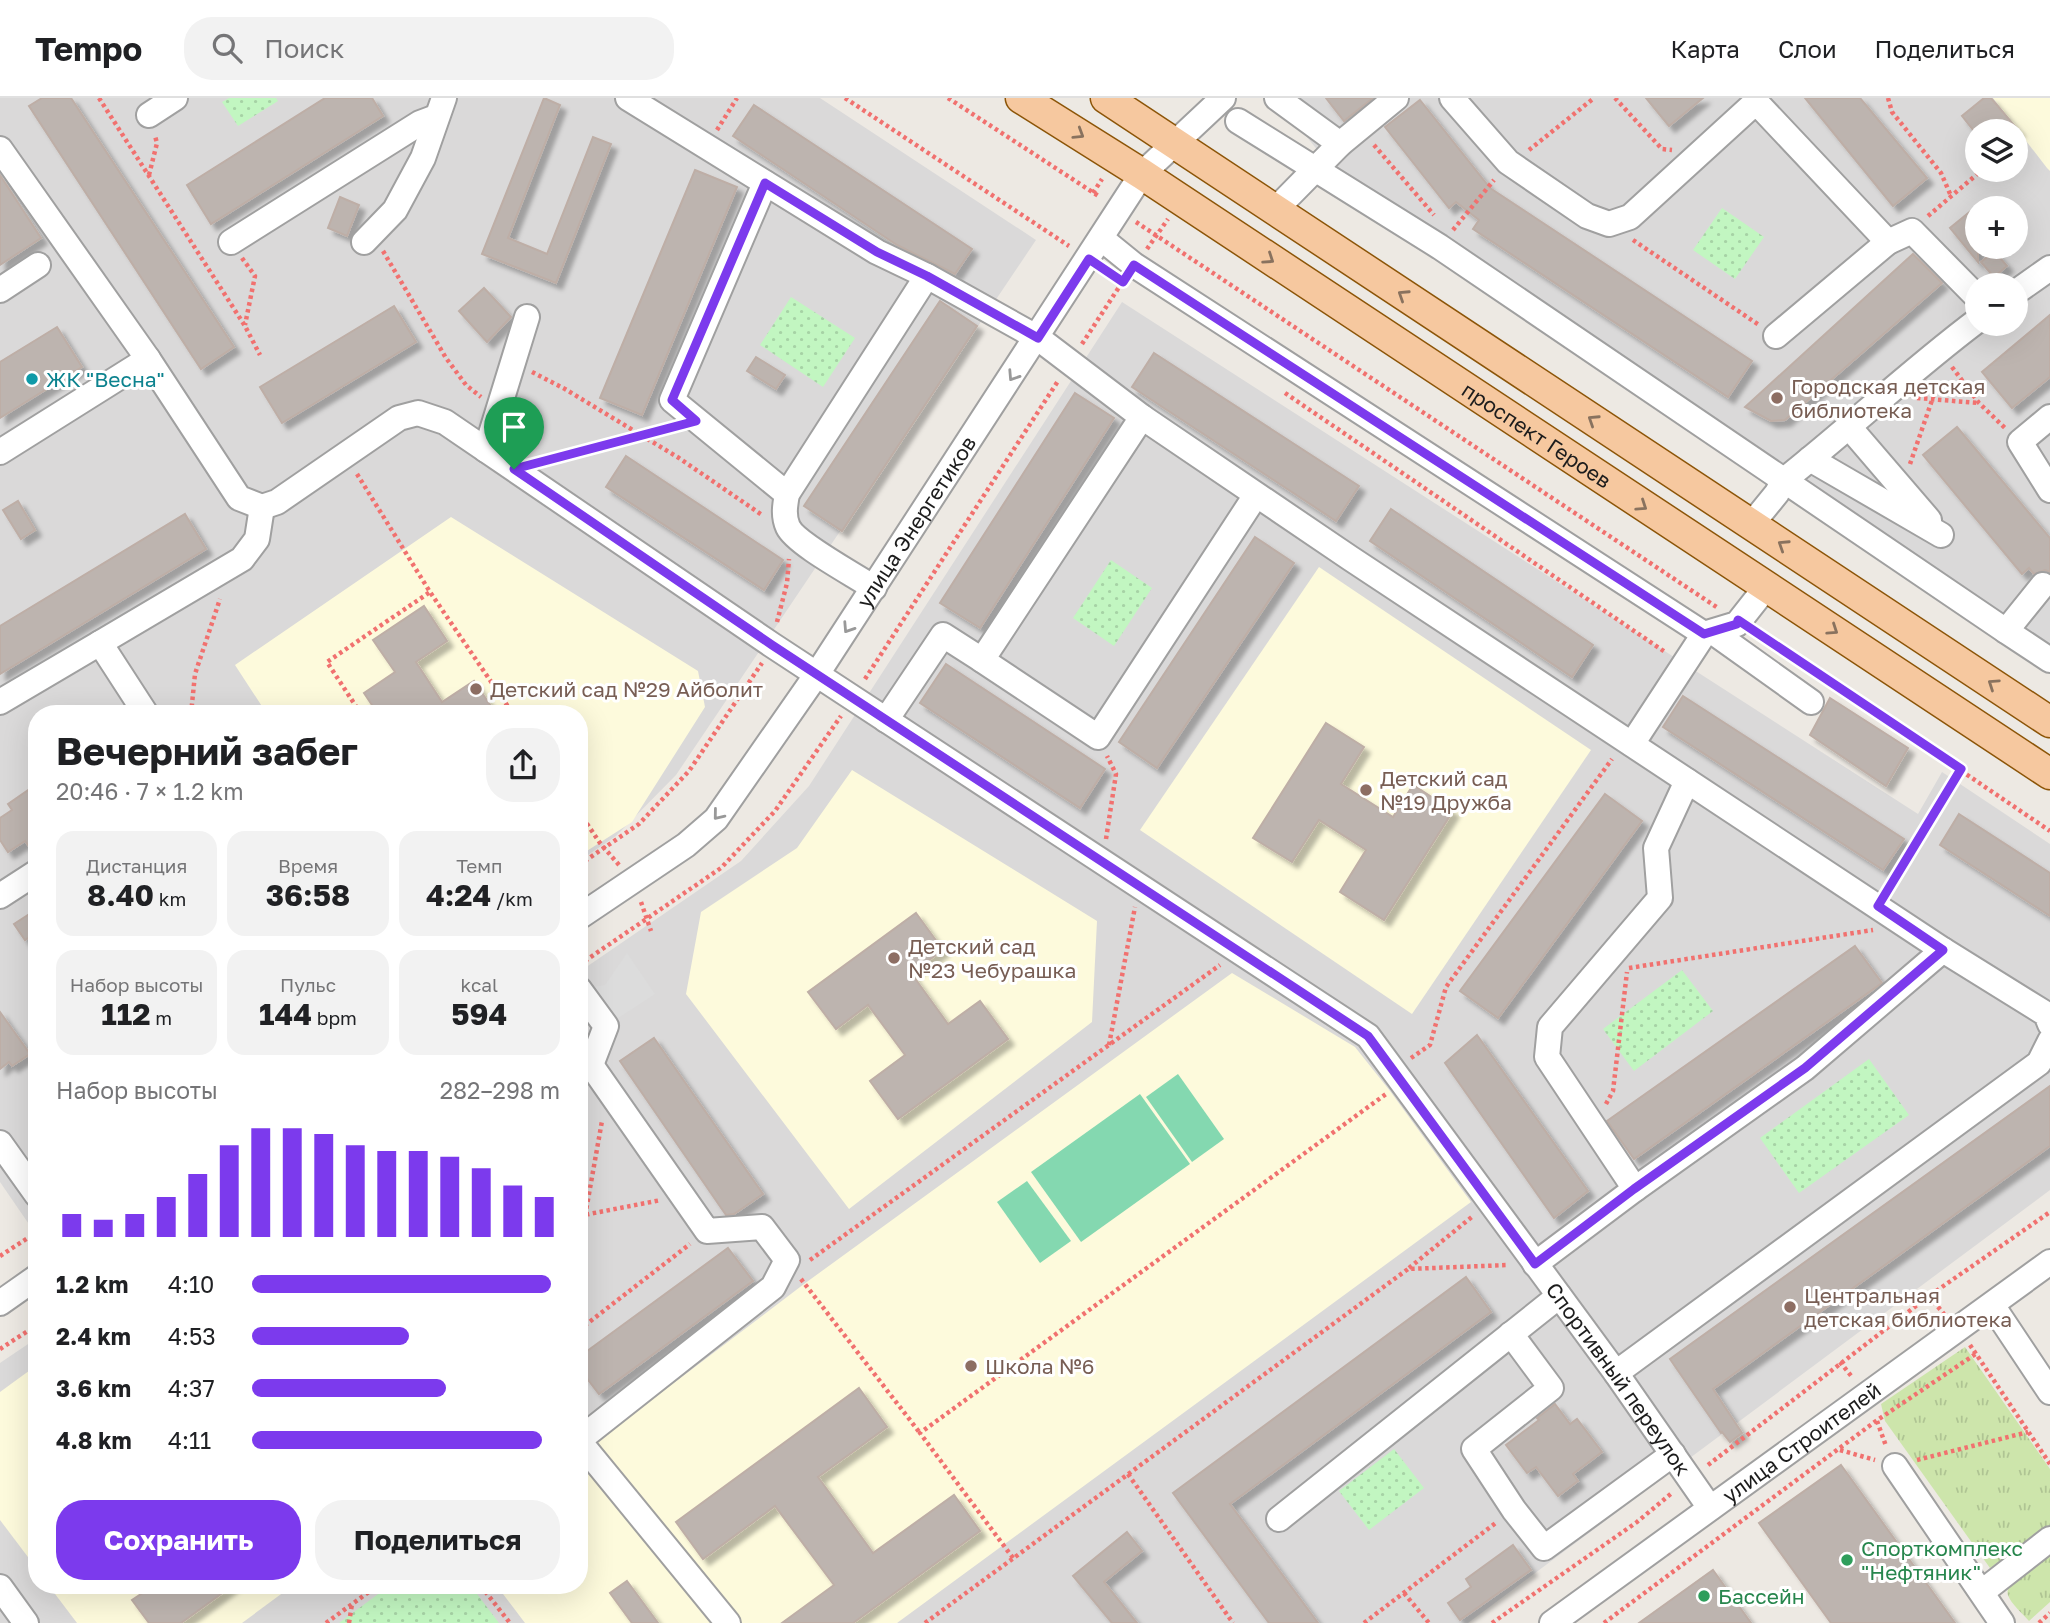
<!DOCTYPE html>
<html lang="ru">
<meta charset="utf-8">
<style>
body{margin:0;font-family:"Golos Text",sans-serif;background:#f2f2f2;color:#202124;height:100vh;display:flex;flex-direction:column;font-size:26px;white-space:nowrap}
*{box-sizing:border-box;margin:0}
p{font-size:23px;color:#757577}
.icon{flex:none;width:38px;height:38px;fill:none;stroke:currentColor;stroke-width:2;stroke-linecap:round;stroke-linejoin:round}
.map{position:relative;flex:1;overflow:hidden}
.panel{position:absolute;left:28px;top:607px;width:560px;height:889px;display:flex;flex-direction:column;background:#fff;border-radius:28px;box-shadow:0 7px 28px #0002}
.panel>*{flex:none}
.fabs{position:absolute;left:1965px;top:21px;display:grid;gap:14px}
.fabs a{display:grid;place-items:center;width:63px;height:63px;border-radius:50%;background:#fff;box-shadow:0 7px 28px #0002;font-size:35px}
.pin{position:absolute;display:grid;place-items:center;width:60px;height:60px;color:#fff;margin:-72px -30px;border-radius:50% 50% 50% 0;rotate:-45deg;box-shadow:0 0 7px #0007}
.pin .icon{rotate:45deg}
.round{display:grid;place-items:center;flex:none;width:74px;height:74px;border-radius:28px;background:#f2f2f2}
.overview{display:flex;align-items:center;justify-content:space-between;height:119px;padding:0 28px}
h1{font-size:38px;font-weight:700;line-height:52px}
.stats{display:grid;grid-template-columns:repeat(3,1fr);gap:10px;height:119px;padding:7px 28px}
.stats div{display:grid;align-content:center;border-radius:18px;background:#f2f2f2;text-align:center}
.stats b{font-size:30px;font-weight:700}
.stats small{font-size:19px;font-weight:400}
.stats p{font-size:19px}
.chart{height:196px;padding:14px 28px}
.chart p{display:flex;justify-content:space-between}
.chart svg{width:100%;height:126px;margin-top:7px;stroke:#7c3aed;stroke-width:6}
.cta{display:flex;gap:14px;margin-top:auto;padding:14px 28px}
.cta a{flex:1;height:80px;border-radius:28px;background:#7c3aed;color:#fff;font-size:28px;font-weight:700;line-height:80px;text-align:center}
.cta a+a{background:#f2f2f2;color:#202124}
ul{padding:0 28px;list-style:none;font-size:23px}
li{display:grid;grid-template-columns:112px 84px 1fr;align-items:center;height:52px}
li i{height:18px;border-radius:9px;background:#7c3aed}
header{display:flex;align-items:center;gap:42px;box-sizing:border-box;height:98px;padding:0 35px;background:#fff;border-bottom:2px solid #e0e0e0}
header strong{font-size:33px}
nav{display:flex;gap:38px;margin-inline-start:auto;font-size:24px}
.search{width:490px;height:63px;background:#f2f2f2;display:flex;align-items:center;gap:18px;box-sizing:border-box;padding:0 24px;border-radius:28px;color:#757577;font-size:26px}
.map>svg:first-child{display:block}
</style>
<header>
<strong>Tempo</strong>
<div class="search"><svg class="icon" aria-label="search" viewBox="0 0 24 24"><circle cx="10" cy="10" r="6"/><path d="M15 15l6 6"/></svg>Поиск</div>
<nav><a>Карта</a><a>Слои</a><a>Поделиться</a></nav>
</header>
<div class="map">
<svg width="2050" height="1525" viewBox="0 0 2050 1525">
<defs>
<pattern id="grass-tufts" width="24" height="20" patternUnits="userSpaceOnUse" patternTransform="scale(1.75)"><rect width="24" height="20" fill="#cde5ab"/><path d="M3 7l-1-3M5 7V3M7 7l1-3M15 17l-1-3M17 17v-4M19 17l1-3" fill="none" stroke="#afc493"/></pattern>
<pattern id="park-dots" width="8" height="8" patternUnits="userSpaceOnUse" patternTransform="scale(1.75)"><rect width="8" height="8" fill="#c2f6c1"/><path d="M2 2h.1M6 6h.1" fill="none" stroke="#a6d2a5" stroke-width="1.8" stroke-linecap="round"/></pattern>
<filter id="shadow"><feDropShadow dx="6" dy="6" stdDeviation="2" flood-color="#0004"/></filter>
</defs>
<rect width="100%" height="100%" fill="#ede9e3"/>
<g fill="#dad9d9" fill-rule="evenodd">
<path d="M0 0H820L1036 142 676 677 616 738 579 763V616H37L35 1135 0 1084Z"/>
<path d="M1275 0H2050V573L1368 114ZM1978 33H2016V72H1978ZM1978 110H2016V149H1978ZM1978 187H2016V226H1978Z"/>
<path d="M1122 204 1918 716 1942 674 2050 746V1092L1468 1525H0V1265L37 1240V1488H579V874L741 763 809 688Z"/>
</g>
<g fill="#fdfadc">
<path d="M1993 0H2050V73L2047 70Z"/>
<path d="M451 419 698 573 705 609 632 724 579 758V616H267L235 567Z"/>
<path d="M1319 469 1591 652 1412 916 1140 732Z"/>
<path d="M852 672 1097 823 1092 924 849 1111 686 896 701 814 797 750Z"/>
<path d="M1232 875 1355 949 1390 993 1471 1104 897 1525H525L497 1488H579V1357L804 1186Z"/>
<path d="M37 1267V1471L0 1422V1294Z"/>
<path d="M49 1488H292L242 1525H77Z"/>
</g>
<g fill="url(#grass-tufts)">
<path d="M1965 1249 2050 1371V1427L1990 1470 1885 1323 1881 1306Z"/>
<path d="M2050 1456V1504L2029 1523C2023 1516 2011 1506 2008 1497 2003 1485 2041 1463 2050 1456Z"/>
</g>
<g fill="url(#park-dots)">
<path d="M229 0H276L278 3 238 28 222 4Z"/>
<path d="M1722 110 1764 139 1735 181 1693 152Z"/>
<path d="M791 199 855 240 823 289 760 247Z"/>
<path d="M1111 462 1152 490 1114 548 1073 520Z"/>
<path d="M1682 872 1713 913 1634 973 1603 931Z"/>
<path d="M1869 961 1909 1017 1799 1095 1760 1040Z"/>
<path d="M1394 1351 1424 1390 1369 1432 1339 1393Z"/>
<path d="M389 1488H471L499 1525H339Z"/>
</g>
<g fill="#84d8b0">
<path d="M1178 976 1224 1041 1192 1064 1146 999Z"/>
<path d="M1140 996 1190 1066 1081 1144 1031 1074Z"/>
<path d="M1027 1083 1071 1143 1040 1165 997 1104Z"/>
</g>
<path fill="#dcdcdc" d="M627 855 655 896 606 928 579 891 605 887Z"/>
<g fill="#bdb4af" stroke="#beaea6" stroke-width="2" filter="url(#shadow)">
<path d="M42 0H71L234 249 201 271 29 8Z"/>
<path d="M325 0H372L383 18 211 126 187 87Z"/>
<path d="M544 0 560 7 508 140 547 156 593 39 611 46 556 185 482 156Z"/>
<path d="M1326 0H1373L1344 23Z"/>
<path d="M1646 0H1703L1669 28Z"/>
<path d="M1805 0H1860L1927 80 1893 108Z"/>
<path d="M1984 0H1991L2019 33H1974L1962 18Z"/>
<path d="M1420 2 1490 90 1752 263 1728 299 1473 131 1479 122 1456 104 1449 110 1385 29Z"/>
<path d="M754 7 972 151 955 176 897 147 733 38Z"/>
<path d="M695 72 737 89 642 317 600 300Z"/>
<path d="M0 77 41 140 0 167Z"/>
<path d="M340 99 359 107 347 138 328 130Z"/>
<path d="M1978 107V164L1950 130Z"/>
<path d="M1994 153 2007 168 1994 179 1981 164Z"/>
<path d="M1913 156 1942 185 1785 322 1771 323 1745 309Z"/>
<path d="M484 190 511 219 487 244 459 213Z"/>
<path d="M940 203 977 228 842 433 804 408Z"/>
<path d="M394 208 416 244 282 325 260 289Z"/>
<path d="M2050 217V279L2012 310 1982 274Z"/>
<path d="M57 229 82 269 0 320V264Z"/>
<path d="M1154 255 1359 388 1336 423 1132 289Z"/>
<path d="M756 259 785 277 776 291 747 273Z"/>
<path d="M1075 295 1114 320 980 530 940 505Z"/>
<path d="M1957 329 2050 440V474L2045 472 2034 476 2029 470 2022 476 1923 357Z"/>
<path d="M626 358 783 462 764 492 606 389Z"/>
<path d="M18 403 35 432 21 441 3 412Z"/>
<path d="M1391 411 1593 547 1572 579 1370 443Z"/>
<path d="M185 416 206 451 0 576V528Z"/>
<path d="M1255 439 1294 465 1157 670 1119 644Z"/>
<path d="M424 508 447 543 416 564 442 604 474 583 496 616H378L364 595 395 574 373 542Z"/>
<path d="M946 566 1105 671 1080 710 920 605Z"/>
<path d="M1683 598 1904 741 1883 772 1663 629Z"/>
<path d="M1830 600 1908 650 1886 688 1810 637Z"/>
<path d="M1326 625 1364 649 1341 686 1393 719 1413 687 1453 713 1384 822 1340 794 1366 752 1319 722 1292 764 1253 740Z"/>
<path d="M37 686V759L25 743 8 754 0 742V720L12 712 8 706Z"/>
<path d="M1605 696 1642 723 1498 920 1460 893Z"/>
<path d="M1959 716 2050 775V818L1940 747Z"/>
<path d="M37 811V834L25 842 14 826Z"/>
<path d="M916 815 943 852 911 875 948 926 980 903 1008 941 898 1021 870 983 905 957 868 907 836 931 808 894Z"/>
<path d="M1855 848 1882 885 1634 1061 1607 1023Z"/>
<path d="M0 914 30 956 12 968 9 964 0 971Z"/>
<path d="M1477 937 1588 1093 1554 1120 1445 965Z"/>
<path d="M654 940 763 1096 734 1116 726 1117 620 963Z"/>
<path d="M2050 988V1048L1713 1291 1742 1335 1730 1344 1722 1334 1721 1335 1670 1261Z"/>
<path d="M728 1150 753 1183 599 1296 579 1270V1259Z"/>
<path d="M1466 1179 1491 1214 1230 1406 1318 1525H1269L1173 1395Z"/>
<path d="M859 1290 887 1329 818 1379 873 1455 954 1397 980 1433 853 1525H782L834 1487 775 1408 703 1461 676 1424Z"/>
<path d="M1555 1306 1570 1326 1577 1321 1602 1354 1573 1376 1578 1383 1558 1398 1536 1369 1527 1375 1506 1347 1539 1322 1537 1320Z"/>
<path d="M1841 1367 1955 1525H1831L1759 1425Z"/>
<path d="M1127 1434 1142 1453 1104 1484 1137 1525H1112L1073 1478Z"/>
<path d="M1513 1447 1531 1472 1460 1522 1448 1505 1471 1489 1466 1481Z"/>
<path d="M1713 1472 1751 1525H1639Z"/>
<path d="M627 1483 658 1525H632L610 1495Z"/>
<path d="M153 1488H232L181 1525H149L132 1502Z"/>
</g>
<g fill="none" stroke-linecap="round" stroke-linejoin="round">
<defs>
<g id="minor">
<path d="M628 0 877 154 927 178 1038 240 1142 319 1350 460 1943 852 2046 916 2050 926"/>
<path d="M1277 0 1340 46"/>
<path d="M1452 0 1508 64 1587 118 1609 126 1630 119 1756 4 1888 144"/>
<path d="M149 17 175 0"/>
<path d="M1238 23 1440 149 2006 533"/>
<path id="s1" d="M0 51 148 261 239 400 262 409 277 404 399 320 418 315 445 324 772 547 1368 938 1616 1275 1710 1410"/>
<path d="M765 85 672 302 787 396"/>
<path d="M1275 112 1340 46 1396 0"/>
<path d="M1102 141 1134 167 1704 536"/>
<path d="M231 144 420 25 436 19"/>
<path d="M364 144 395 112 423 60 444 0"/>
<path d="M0 192 38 167"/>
<path d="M2016 194 2050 170"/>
<path d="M1776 238 1888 144 1912 133 1978 200"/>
<path d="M1142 319 982 562 1098 639 1256 397"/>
<path d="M2050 319 2020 344 2050 392"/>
<path d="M1850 330 1929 422"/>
<path d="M486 352 527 219"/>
<path d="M0 354 148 261"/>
<path d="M1810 361 1941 437"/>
<path d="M1751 427 1777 395 1783 383C1849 331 1910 273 1978 222"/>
<path d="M2043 487 2006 533 2050 562"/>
<path d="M874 490C855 477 796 446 788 429 783 418 785 407 787 396L927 178"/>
<path d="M1713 534 1811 604"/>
<path d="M0 604 100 545"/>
<path d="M146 616 100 545 242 461 257 441 262 409"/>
<path d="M886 622 943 537 982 562"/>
<path d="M1632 646 1704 536 1737 526 1767 488"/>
<path d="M0 798 37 774"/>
<path id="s2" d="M579 819 686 747 716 721 817 576 1142 76 1223 0"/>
<path d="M579 891 606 928 591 967"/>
<path d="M579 975 591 967 707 1133 762 1129 787 1162 773 1189 579 1342"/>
<path d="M0 1045 37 1097"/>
<path d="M1635 1091 1805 970 1943 852"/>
<path d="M1535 1166 1635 1091 1547 959 1550 929 1660 800 1656 750 1687 683"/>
<path d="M0 1205 37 1179"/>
<path d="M1992 1207 2050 1294"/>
<path d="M1511 1236 1551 1290 1474 1351 1514 1412 1544 1450 1673 1356"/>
<path d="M1616 1275 2039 965 2050 943"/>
<path d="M579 1343 728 1525"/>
<path d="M1895 1368 2002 1525"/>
<path d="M1279 1421 1559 1198"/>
<path d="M0 1489 26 1525"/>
<path d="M1982 1494 2050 1441"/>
<path id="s3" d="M1552 1525 2050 1164"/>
</g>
<g id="major">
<path id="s4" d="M1021 0 1142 76 2050 676"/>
<path d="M1106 0 2050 624"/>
</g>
</defs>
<use href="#minor" stroke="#a0a0a0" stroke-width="28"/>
<use href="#major" stroke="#8c5508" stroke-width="33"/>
<g stroke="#f1716f" stroke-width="4.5" stroke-dasharray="3.5 3.5" stroke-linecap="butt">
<path d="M99 0 245 228 260 257"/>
<path d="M845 0 1069 148"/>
<path d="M948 0 1100 99"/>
<path d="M1615 0 1662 51 1672 52"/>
<path d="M1888 0 1892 14 1941 75 1951 98"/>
<path d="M717 32 737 0"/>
<path d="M1374 47 1434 117"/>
<path d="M1529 52 1594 0"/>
<path d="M149 77 157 45 155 38"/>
<path d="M1093 95 1102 81"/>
<path d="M1928 118 1982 72"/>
<path d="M1136 124 1718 510"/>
<path d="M1453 132 1494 82"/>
<path d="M1633 142 1759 227"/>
<path d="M1147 151 1168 121"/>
<path d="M383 153 446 260 466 287 481 299"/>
<path d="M242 160 255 178 245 227"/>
<path d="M1082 246 1123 183"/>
<path d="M1952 269 1979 305 2006 331"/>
<path d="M532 274 565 291 679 360 762 417"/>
<path d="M1285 295 1665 554"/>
<path d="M1917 300 1978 305"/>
<path d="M542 364 673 330"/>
<path d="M1910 366 1939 282"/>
<path d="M357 376 430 494 513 616"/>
<path d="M777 524 787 485 789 461"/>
<path d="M1764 539 2050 733"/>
<path d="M865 581 1058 283"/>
<path d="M191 616 195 576 220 501"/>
<path d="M361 616 327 564 430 494"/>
<path d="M579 714 600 745 619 767"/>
<path d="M1106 741 1116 676 1107 658"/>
<path d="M579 767 639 726 689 673 762 565"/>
<path d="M1889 790 1961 671"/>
<path d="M641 804 651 833"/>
<path d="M579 867 721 770 775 713 841 618"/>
<path d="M1629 870 1873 832"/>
<path d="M1109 947 1135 809"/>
<path d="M1411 960 1430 947 1446 889 1612 661"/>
<path d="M1606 1006 1613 993 1627 874"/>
<path d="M579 1118 661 1102"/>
<path d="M579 1152 602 1023"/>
<path d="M0 1158 37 1134"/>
<path d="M810 1162 1220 867"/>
<path d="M1409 1170 1473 1118"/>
<path d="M801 1181 920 1335"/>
<path d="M1929 1198 1944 1216"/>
<path d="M579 1232 690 1146"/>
<path d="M1970 1247 2050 1366"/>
<path d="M0 1251 37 1227"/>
<path d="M1840 1264 1852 1279"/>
<path d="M1877 1323 1886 1348"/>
<path d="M1840 1352 1875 1362"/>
<path d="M1917 1362 2028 1334"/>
<path d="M1708 1367 1929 1198 2050 1114"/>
<path d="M1128 1376 1233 1525"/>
<path d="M1013 1460 920 1335 1386 996"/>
<path d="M481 1488 510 1525"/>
<path d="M1404 1495 1429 1525"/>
<path d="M326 1525 377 1488"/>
<path d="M349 1525 352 1506"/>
<path d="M925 1525 1408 1171 1508 1167"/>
<path d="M1364 1525 1497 1424"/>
<path d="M1492 1525 1637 1424 1673 1394"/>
<path d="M1604 1525 1876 1323 1977 1255"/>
<path d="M2039 1525 2050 1515"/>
</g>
<use href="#minor" stroke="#fff" stroke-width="24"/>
<use href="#major" stroke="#f6c89f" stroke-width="30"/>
</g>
<defs><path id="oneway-chevron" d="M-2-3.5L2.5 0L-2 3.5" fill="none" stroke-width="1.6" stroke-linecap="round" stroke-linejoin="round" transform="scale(1.75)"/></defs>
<g stroke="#89725e">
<use href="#oneway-chevron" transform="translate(1079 36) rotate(32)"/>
<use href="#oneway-chevron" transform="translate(1269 161) rotate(34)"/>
<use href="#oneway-chevron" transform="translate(1403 197) rotate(-147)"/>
<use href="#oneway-chevron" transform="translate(1593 322) rotate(-147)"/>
<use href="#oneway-chevron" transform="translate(1642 408) rotate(34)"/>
<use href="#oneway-chevron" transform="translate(1783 447) rotate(-147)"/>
<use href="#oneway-chevron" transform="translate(1833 532) rotate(34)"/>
<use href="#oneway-chevron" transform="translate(1993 586) rotate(-146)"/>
</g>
<g stroke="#999">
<use href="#oneway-chevron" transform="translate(1013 278) rotate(123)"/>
<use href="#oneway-chevron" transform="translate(848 530) rotate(123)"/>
<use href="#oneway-chevron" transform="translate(718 717) rotate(129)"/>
</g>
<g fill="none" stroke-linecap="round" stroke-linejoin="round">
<defs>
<path id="route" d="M765 85 877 154 927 178 1038 240 1089 161 1123 184 1134 167 1704 536 1737 526 1738 522 1961 671 1878 808 1943 852 1805 970 1634 1091 1535 1166 1368 938 772 547 514 371 696 323 672 302Z"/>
</defs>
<use href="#route" stroke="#fff" stroke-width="14"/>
<use href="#route" stroke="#7c3aed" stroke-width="9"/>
</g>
<circle fill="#0f9aa8" stroke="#fff" stroke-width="2.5" cx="32" cy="281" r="7"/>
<g fill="#8d6e63" stroke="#fff" stroke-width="2.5">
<circle cx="1777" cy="300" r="7"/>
<circle cx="476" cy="591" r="7"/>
<circle cx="1366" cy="692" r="7"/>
<circle cx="894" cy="860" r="7"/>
<circle cx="1790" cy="1209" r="7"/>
<circle cx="971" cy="1268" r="7"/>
</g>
<g fill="#2e9e5b" stroke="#fff" stroke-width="2.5">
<circle cx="1847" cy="1462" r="7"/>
<circle cx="1704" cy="1498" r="7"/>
</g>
<g text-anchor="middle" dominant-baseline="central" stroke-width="6" stroke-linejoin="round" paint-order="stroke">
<g font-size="21" fill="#0d838f" stroke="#fff" text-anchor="start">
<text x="46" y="281">ЖК "Весна"</text>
</g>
<g font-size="21" fill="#785e54" stroke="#fff" text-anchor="start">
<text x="1791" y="288">Городская детская<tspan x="1791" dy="24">библиотека</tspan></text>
<text x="490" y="591">Детский сад №29 Айболит</text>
<text x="1380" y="680">Детский сад<tspan x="1380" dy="24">№19 Дружба</tspan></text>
<text x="908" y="848">Детский сад<tspan x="908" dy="24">№23 Чебурашка</tspan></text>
<text x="1804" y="1197">Центральная<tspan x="1804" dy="24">детская библиотека</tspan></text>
<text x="985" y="1268">Школа №6</text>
</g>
<g font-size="21" fill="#1c1c1c" stroke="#fff">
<text stroke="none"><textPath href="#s4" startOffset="616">проспект Героев</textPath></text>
<text stroke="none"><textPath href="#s2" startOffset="527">улица Энергетиков</textPath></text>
<text stroke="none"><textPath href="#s1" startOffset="2193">Спортивный переулок</textPath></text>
<text stroke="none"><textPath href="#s3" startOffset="308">улица Строителей</textPath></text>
</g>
<g font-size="21" fill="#27864d" stroke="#fff" text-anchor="start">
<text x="1861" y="1450">Спорткомплекс<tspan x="1861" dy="24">"Нефтяник"</tspan></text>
<text x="1718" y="1498">Бассейн</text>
</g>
</g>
</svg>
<div class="fabs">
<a><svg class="icon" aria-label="layers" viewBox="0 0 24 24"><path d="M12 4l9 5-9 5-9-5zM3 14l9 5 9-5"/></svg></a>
<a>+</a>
<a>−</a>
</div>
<div class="pin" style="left:514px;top:371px;background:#1e9e55"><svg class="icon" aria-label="arrive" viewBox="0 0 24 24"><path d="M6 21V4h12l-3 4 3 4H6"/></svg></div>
<section class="panel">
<div class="overview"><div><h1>Вечерний забег</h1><p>20:46 · 7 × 1.2 km</p></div><a class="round"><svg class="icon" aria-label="share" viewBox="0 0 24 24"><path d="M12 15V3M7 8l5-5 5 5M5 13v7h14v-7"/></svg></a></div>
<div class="stats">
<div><p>Дистанция</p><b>8.40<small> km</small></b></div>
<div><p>Время</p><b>36:58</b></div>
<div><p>Темп</p><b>4:24<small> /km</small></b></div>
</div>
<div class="stats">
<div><p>Набор высоты</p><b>112<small> m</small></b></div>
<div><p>Пульс</p><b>144<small> bpm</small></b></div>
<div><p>kcal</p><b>594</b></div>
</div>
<div class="chart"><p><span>Набор высоты</span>282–298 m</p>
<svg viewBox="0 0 160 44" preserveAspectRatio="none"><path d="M5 44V36M15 44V38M25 44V36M35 44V30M45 44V22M55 44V12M65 44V6M75 44V6M85 44V8M95 44V12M105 44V14M115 44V14M125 44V16M135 44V20M145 44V26M155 44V30"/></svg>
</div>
<ul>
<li><b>1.2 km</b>4:10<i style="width:97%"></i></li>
<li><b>2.4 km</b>4:53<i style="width:51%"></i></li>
<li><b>3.6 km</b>4:37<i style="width:63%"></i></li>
<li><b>4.8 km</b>4:11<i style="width:94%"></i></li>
</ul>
<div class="cta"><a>Сохранить</a><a>Поделиться</a></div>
</section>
</div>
